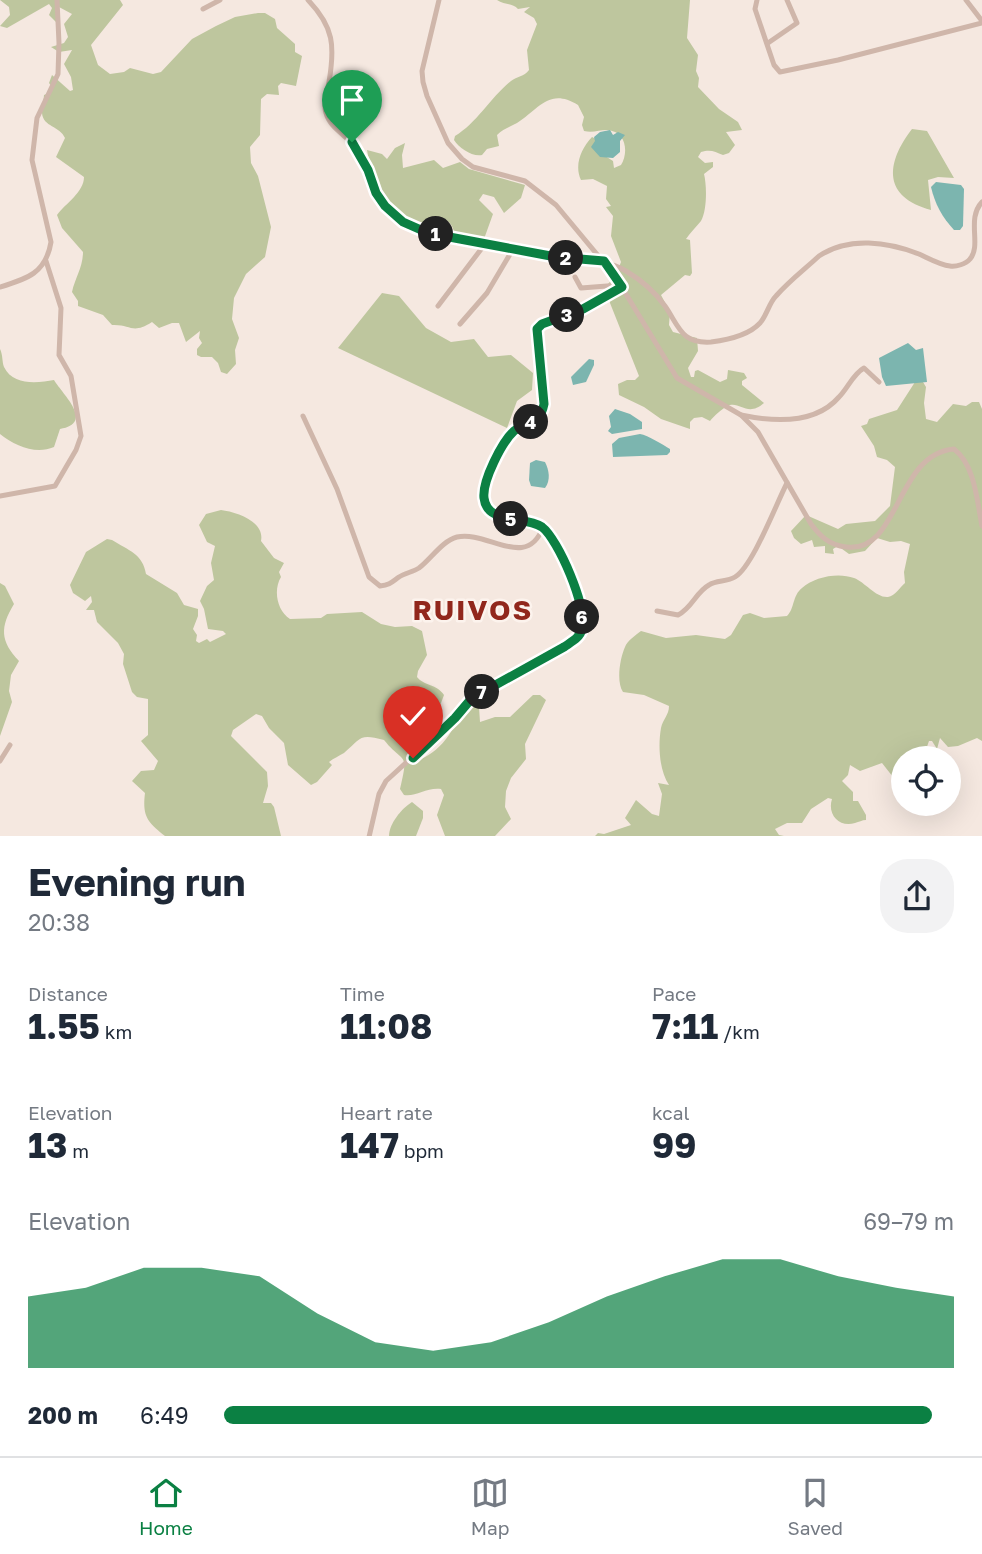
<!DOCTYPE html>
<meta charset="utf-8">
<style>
body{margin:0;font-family:"Golos Text",sans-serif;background:#f2f2f3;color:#1f2937;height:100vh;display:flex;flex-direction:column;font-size:26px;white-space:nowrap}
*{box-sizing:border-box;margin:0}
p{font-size:23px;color:#747a83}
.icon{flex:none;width:38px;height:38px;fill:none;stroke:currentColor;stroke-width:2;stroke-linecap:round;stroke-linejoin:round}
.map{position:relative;height:836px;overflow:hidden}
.sheet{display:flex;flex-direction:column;background:#fff;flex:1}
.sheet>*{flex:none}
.controls{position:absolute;left:891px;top:746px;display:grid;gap:14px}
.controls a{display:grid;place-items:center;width:70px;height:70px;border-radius:50%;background:#fff;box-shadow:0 7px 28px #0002;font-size:35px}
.pin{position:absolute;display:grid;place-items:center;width:60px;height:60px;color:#fff;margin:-72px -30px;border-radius:50% 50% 50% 0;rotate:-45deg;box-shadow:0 0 7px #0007}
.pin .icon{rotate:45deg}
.km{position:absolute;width:35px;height:35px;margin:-18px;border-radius:50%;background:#222;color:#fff;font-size:19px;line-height:35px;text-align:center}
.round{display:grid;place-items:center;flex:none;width:74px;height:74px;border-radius:28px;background:#f2f2f3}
.head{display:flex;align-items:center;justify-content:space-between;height:119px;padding:0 28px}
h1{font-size:38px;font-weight:700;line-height:52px}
.metrics{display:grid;grid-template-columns:repeat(3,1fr);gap:10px;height:119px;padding:7px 28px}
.metrics div{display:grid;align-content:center}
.metrics b{font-size:35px;font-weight:700}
.metrics small{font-size:19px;font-weight:400}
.metrics p{font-size:19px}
.chart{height:196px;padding:14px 28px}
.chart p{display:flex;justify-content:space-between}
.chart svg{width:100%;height:126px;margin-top:7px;fill:#0b8043;opacity:.7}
ul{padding:0 28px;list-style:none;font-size:23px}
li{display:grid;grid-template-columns:112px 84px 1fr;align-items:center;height:52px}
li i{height:18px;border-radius:9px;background:#0b8043}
.dock{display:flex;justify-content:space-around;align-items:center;height:98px;border-top:2px solid #e0e1e3;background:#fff;font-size:19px;color:#747a83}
.dock a{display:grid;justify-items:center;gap:4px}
.dock .selected{color:#0b8043}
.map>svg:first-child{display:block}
</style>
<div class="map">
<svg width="982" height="837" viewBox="0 0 982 837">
<rect width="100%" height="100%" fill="#f5e8e0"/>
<g fill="#bec69e">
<path d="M0 0H120L123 5 91 45 98 65 110 74 124 72 130 68 153 74 161 72 192 39 216 26 235 17 258 13H265L275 19 277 28 295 44V52L302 56 296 86 281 83 278 86 279 95 267 94 261 99 260 135 250 147 251 163 258 176 271 227 265 257 246 274 234 298 232 319 239 338 235 350 236 364 227 374 221 372 218 363 212 357H201L197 355V349L202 343 199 338 200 331 186 342 179 323H172L159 328 152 322C132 335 131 324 112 325L103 315 78 306V301L72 292C75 278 83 267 83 252L62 228 57 215C66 203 84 192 84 177L56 157 65 138C60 126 43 127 42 113 41 108 44 101 44 95L49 93 52 87 49 83 52 75 70 91 73 90 71 77 64 64 72 50 59 52 51 47 64 43 68 37 64 24 72 14 59 7 56 22 49 15 52 8 49 4 7 28 0 26 10 15 9 7Z"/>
<path d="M497 0H690L687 38 698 55 696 71 699 78 698 87 719 109 738 122 742 130 726 132 735 145 729 153 723 155C715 152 711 149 701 152L698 157 705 163 713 162V167L704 174C707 186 707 211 701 221 696 227 690 233 686 239L690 240 692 273 690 276 685 275 661 295 670 312 669 325 673 332 697 338 698 351 688 368 691 377H694L695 371 698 370 720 382 727 379 728 370 744 373 747 378 742 381V385L764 403C747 418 740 400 727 406 722 409 714 416 710 421L702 417 694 418 690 422V429L687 428 661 419 644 407 619 395 618 384 627 380H635L639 376 610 303 608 284 616 275 621 262 611 236 613 216 606 207 611 206 606 199 607 186 593 179 581 180C574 165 581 149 592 137L598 140 602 154 613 161 614 168 621 165C629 152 626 131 607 130 599 130 593 133 584 131L582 125 584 117 578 105C549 87 539 109 517 123 510 127 503 129 497 135L499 146 487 149 482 155C472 157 459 148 454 140L455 136C477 123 490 98 511 81 517 76 524 77 529 70L527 50 537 24 534 18 524 12 530 7 518 9C513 3 504 5 497 0Z"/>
<path d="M912 129 927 131 954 178 938 177 928 180 931 210C883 197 885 164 912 129Z"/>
<path d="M405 143 402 155 403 168 434 160 443 168 460 162 469 169 525 185 521 198 504 213 494 197 483 194 479 200 493 214 484 239 455 235C452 221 446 218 432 217L428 224 430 231C396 216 386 206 374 171 371 164 368 158 367 150L382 154 387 159 395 148Z"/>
<path d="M382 293 399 296 426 328 451 342 474 339 488 357 511 355 533 373 532 390 517 401 507 428 338 348Z"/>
<path d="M0 349C3 355 2 362 4 367 13 386 38 383 54 380 63 395 95 423 60 429L54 447C36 455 15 446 0 434Z"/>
<path d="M915 382H923L926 387 924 403 926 419 937 422 953 404 966 406 972 402H979L982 409V741L977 738 958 746 948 747 940 738 937 749 932 741H929L923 758H903V774L893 777 882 763 860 771 850 765 848 775 842 781 853 792V801H858L866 815V820C862 820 859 822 855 823 839 828 827 814 832 799L828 798 811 809 802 823H787L775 829 779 835 784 836 594 837 598 833 604 834 631 825 625 818 636 800 652 814 659 816 662 794 658 783 669 785C659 770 658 745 661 728 663 719 669 715 669 706L644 695 623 692C616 682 620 658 625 647 627 641 636 635 641 631L666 638 696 635 725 639 731 635 743 615 750 613 764 618 787 616C795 608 792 596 802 588 814 577 838 572 854 578 865 582 876 598 888 597 895 596 900 587 905 583L904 572 910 544 901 541 890 542 877 538 865 551 849 554 838 546 833 549 834 554 825 553V546L814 547 812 540 801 544 794 538 791 531 806 515 838 529 846 524 875 521 890 506 895 467 887 460 877 457 874 446 861 426 867 424 869 419 897 410Z"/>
<path d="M221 510C236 512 265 521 261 541L274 558 284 563 279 572 281 577C273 590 277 611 290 619L321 618 327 614 362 612 381 624 395 627 412 626 422 631 427 655 418 671 417 677C424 686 437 684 444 695L441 703 429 720C439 735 419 744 412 757L417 760C438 755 458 728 460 707L473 702 479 707 480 722 495 717H510L533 695H540L546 700 525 744 526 759 511 778 506 791 505 807 511 819 495 836H445L437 815 444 795 441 789C427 787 416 797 404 795L400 789C409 750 404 765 384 740 358 733 361 739 344 753 339 756 334 758 329 762L332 765 317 782 311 785 288 765 284 743 269 728 262 716 256 714 233 730 231 736 267 772 268 786 263 803H271L274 807 281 836H165C148 822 142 817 145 793L132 781 141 771 154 770 158 761 141 741 148 735V699L137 697 132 692 123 664 124 654 118 643 97 622 94 610H86L92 602 91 596 85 601 73 593 70 585 86 552 107 539 112 540C128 550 143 554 146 574L177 593 184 605 198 609V616L193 629 197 635 196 641 199 643 207 639 210 642 226 634 223 631 208 629 204 609 200 601 207 586 214 580 211 563 215 546 207 542 199 525 206 514Z"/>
<path d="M0 583 5 586 14 604C0 627 0 641 19 661L11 675 9 691 12 702 0 736Z"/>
<path d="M412 802 423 811V818L416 836H389C389 824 401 809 412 802Z"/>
</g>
<g fill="#7cb5af">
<path d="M610 130 613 135 618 132 625 135 620 141V152L613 158 600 157 591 147 595 141 594 137 600 132Z"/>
<path d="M936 182 961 185 964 189 963 226 960 230H954C942 217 935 204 931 187Z"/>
<path d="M908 343 916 350 923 348 927 382 886 386 882 377 879 358Z"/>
<path d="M589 359 594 360V365L586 382 573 385 571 377Z"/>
<path d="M615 409 630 414 642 422V429L612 434 608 431 611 427 609 416Z"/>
<path d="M640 434C648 435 663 445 670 449V452L667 455 613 457 612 444 619 438Z"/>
<path d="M536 460 545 462C549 470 551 480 545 488L531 486 529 480 530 463Z"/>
</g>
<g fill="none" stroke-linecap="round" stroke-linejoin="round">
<g stroke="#cfb6aa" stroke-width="5">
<path d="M308 0C334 27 335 46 329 82 327 93 323 103 326 113 330 129 348 136 357 149 369 166 371 189 385 206 409 235 451 237 486 244 509 248 531 253 554 257 581 261 601 257 626 271 641 280 655 292 665 306 679 326 681 344 711 342 727 340 749 335 760 323 767 315 769 303 776 296 789 281 805 269 819 256 849 236 888 242 919 254 928 258 940 265 950 266 956 267 966 264 970 259 982 245 966 219 982 202"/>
<path d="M439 0 422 71 423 82 427 96 448 143 462 159 473 167 525 181 556 205 615 276 677 378 741 415 758 432 811 524C820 536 829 545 846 547 900 554 895 454 954 449 975 465 977 501 982 526"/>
<path d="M757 0 755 9 774 65 780 72 838 60 982 23"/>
<path d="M966 0 982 21"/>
<path d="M203 9 220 0"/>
<path d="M768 43 797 23 787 0"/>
<path d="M575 277 581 288 620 285"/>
<path d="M0 287C27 279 46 273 51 242L32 160 37 118 58 74 59 43 57 0"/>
<path d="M438 306 485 244"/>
<path d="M460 324 487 293 513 249"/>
<path d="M741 415C774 422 815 425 839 397 848 388 853 374 864 368L879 382"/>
<path d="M303 416 337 489 369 577 380 586C390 585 392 582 399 577 405 573 413 572 419 568 431 559 442 541 457 537 487 530 527 571 543 527"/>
<path d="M0 496 55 486 76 450 81 436 71 376 59 355 61 308 46 261"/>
<path d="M657 611 678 615C692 608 696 592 709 585 716 580 727 582 735 577 753 566 776 504 787 483"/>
<path d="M0 761 10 745"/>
<path d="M369 837 379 794 386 781 455 718 472 698 564 647C571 642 580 638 582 629 588 608 558 539 542 527 525 515 487 525 484 498 482 481 502 442 514 431 528 420 540 425 544 404L537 329 542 324 583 309 622 287"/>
</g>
</g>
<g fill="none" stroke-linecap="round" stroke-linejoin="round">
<defs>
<path id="route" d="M352 142 368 170 376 193 385 206 403 222 428 233 556 257 604 261 622 287 583 309 542 324 537 329 544 404C540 425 528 420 514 431 502 442 482 481 484 498 487 525 525 515 542 527 558 539 588 608 582 629 580 638 571 642 564 647L472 698 455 718 413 758"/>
</defs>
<use href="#route" stroke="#fff" stroke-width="14"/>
<use href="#route" stroke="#0b8043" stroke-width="9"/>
</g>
<g text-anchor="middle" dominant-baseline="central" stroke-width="5" stroke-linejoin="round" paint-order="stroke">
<g font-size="28" font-weight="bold" letter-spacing="2" fill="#91271c" stroke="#fcf3ed">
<text x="473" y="609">RUIVOS</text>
</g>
</g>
</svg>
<div class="controls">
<a><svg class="icon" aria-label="locate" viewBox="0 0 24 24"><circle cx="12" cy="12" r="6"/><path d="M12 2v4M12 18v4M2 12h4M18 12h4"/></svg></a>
</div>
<div class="pin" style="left:352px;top:142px;background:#1e9e55"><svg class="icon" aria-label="arrive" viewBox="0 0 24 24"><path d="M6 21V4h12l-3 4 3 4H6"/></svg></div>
<div class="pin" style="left:413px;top:758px;background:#d93025"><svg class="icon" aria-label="check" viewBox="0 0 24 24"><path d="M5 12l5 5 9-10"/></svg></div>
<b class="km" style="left:436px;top:234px">1</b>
<b class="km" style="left:566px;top:258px">2</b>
<b class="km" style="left:567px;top:315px">3</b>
<b class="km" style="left:531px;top:422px">4</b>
<b class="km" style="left:511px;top:519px">5</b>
<b class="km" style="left:582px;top:617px">6</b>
<b class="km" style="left:482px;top:692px">7</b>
</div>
<section class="sheet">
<div class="head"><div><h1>Evening run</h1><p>20:38</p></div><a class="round"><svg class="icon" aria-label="share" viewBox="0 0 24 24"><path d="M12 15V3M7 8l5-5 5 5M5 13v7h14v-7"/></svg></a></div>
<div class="metrics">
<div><p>Distance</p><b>1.55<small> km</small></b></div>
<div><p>Time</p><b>11:08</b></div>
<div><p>Pace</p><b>7:11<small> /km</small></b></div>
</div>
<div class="metrics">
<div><p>Elevation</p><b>13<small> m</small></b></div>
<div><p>Heart rate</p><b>147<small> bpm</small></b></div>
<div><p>kcal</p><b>99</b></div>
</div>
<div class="chart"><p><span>Elevation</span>69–79 m</p>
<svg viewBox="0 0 160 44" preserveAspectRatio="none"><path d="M0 44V19L10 16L20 9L30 9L40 12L50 25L60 35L70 38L80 35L90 28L100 19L110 12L120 6L130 6L140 12L150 16L160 19V44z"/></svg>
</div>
<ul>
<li><b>200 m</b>6:49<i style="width:97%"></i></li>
</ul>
</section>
<nav class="dock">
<a class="selected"><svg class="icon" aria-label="home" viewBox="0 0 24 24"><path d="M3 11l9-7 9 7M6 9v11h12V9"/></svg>Home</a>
<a><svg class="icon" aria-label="map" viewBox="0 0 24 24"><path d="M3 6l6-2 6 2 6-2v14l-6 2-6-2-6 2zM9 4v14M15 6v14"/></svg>Map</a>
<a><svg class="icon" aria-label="saved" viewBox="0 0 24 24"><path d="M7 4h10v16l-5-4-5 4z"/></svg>Saved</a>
</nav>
